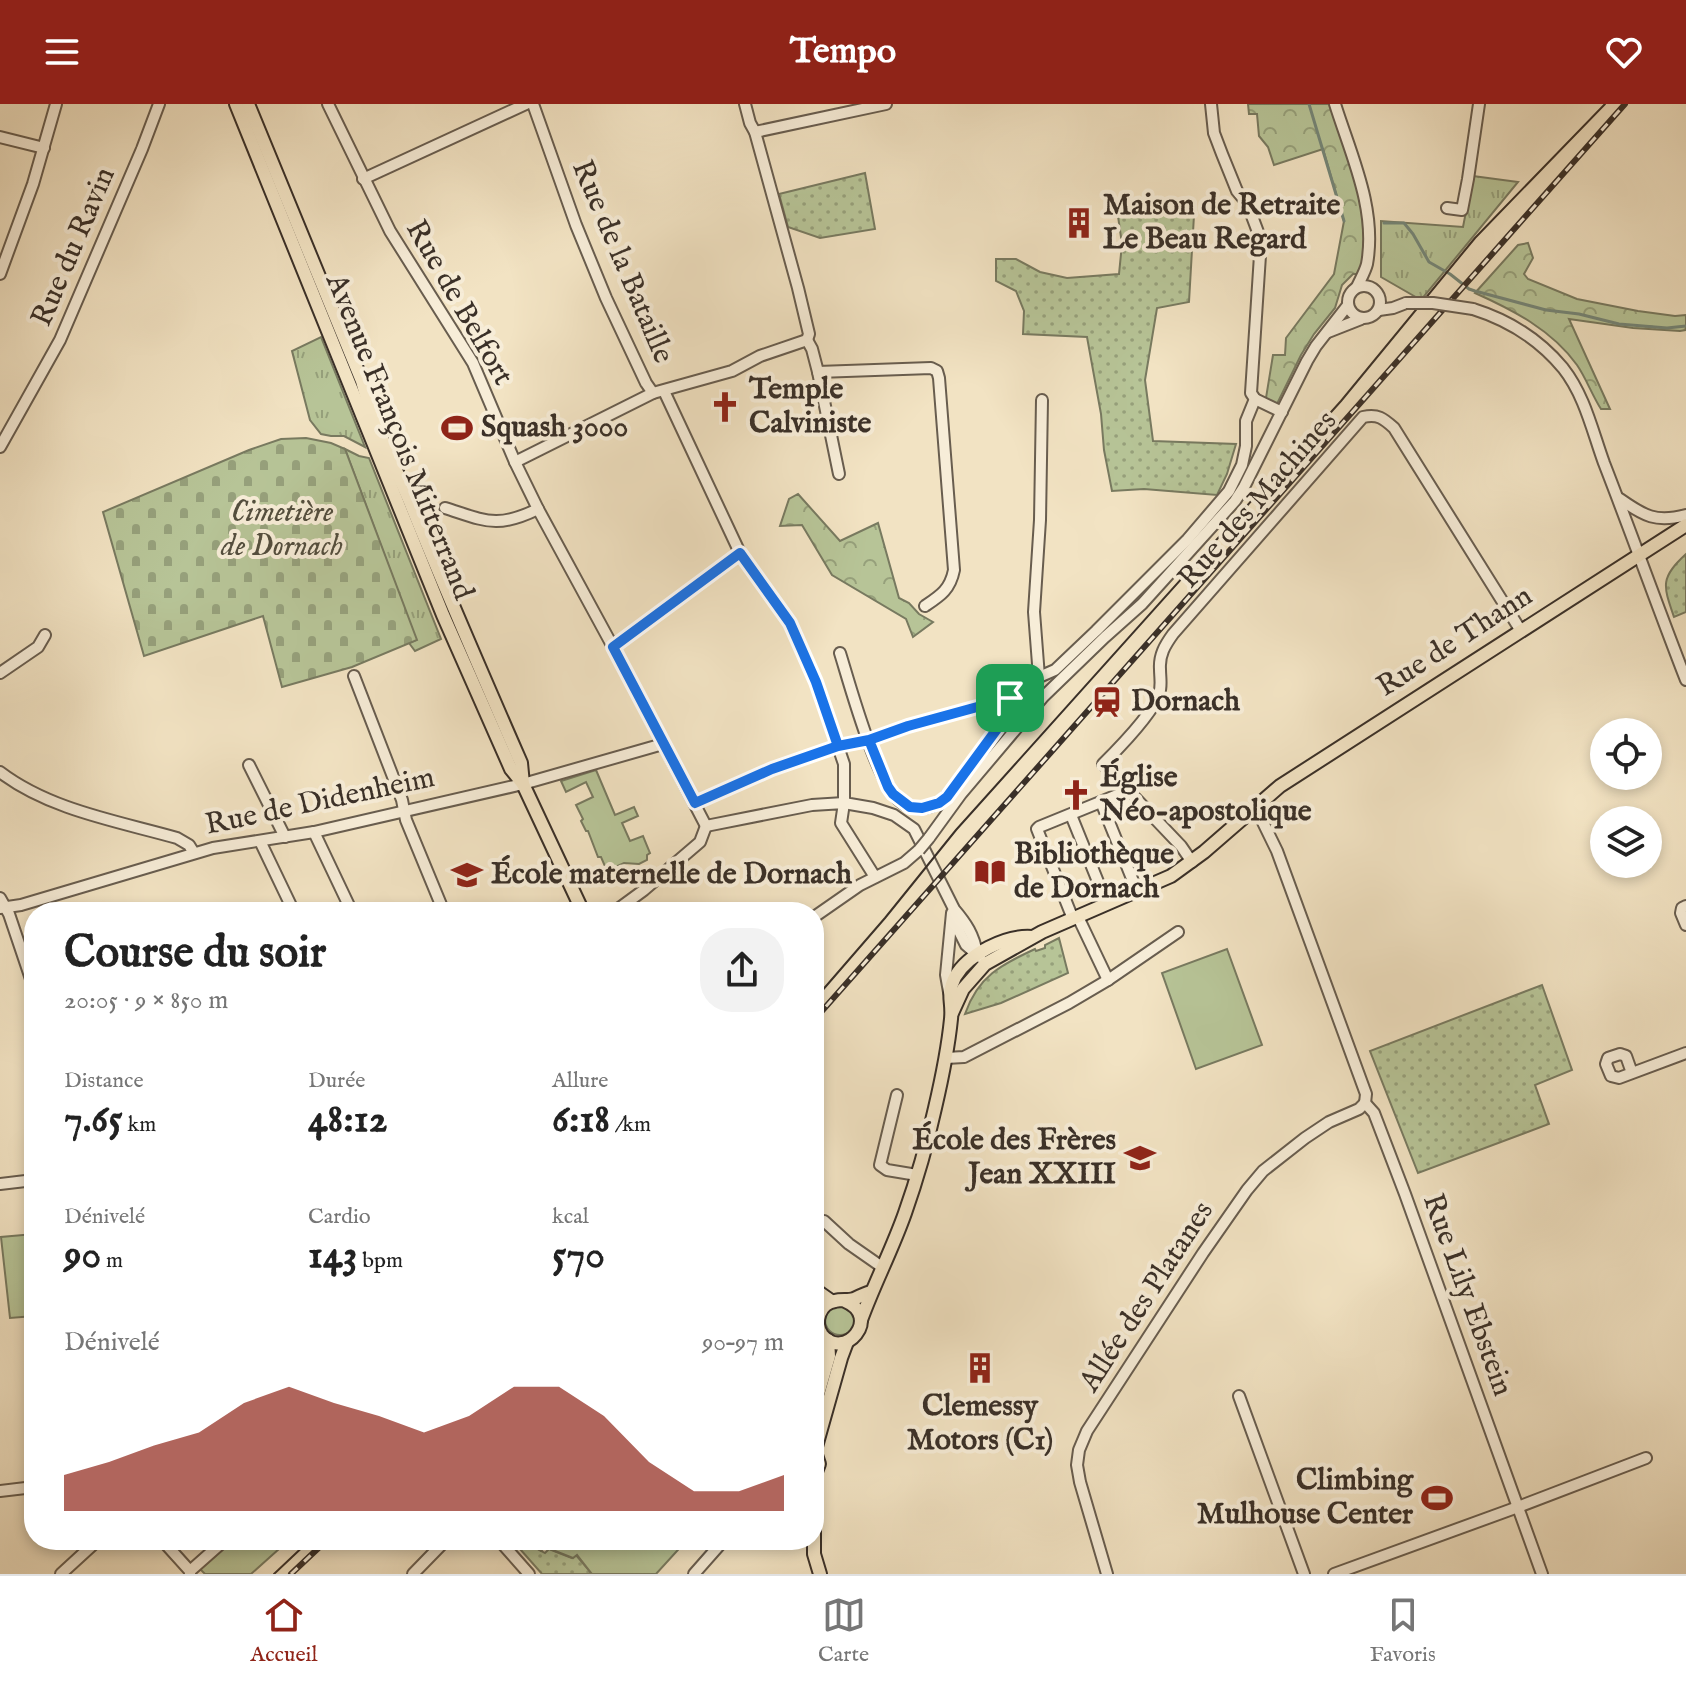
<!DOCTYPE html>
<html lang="fr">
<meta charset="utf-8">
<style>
body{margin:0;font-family:"IM FELL English",serif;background:#f2f2f2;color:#222;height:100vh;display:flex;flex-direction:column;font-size:30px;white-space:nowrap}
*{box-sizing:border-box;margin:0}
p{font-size:26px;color:#767676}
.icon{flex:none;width:44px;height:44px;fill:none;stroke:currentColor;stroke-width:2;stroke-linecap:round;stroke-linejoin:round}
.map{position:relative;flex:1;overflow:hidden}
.panel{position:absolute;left:24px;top:798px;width:800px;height:648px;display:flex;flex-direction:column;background:#fff;border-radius:32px;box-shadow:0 4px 12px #0003}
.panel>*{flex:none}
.fabs{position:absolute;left:1590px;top:614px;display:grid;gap:16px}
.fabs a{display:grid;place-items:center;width:72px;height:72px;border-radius:50%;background:#fff;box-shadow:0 4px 12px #0003;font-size:40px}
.pin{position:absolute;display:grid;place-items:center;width:68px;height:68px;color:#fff;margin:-34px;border-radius:16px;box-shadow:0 4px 12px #0006}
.round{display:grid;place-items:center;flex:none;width:84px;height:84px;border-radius:32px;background:#f2f2f2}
.head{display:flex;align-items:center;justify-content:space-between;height:136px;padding:0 40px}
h1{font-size:44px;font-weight:700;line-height:60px}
.stats{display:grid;grid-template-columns:repeat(3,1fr);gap:12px;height:136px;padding:8px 40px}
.stats div{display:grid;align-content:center}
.stats b{font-size:40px;font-weight:700}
.stats small{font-size:22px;font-weight:400}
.stats p{font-size:22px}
.chart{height:224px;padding:16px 40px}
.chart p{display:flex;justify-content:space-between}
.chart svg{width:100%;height:144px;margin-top:8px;fill:#8f2418;opacity:.7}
header{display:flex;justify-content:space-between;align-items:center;height:104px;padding:0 40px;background:#8f2418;color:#fff;font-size:36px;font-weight:700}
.tabs{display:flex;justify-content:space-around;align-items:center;height:112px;border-top:2px solid #e0e0e0;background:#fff;font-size:22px;color:#767676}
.tabs a{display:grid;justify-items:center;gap:4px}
.tabs .current{color:#8f2418}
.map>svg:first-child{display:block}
</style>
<header><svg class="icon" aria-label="menu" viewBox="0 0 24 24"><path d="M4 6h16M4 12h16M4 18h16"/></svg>Tempo<svg class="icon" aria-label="heart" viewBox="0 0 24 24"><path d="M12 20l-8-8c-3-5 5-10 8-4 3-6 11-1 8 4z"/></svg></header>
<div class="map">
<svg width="1686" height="1470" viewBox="0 0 1686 1470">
<defs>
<pattern id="grass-tufts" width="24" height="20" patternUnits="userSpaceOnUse" patternTransform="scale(2)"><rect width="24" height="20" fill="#b7c497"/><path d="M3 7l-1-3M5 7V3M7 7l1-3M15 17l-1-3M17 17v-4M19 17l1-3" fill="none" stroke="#96a07b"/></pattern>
<pattern id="forest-crowns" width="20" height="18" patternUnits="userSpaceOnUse" patternTransform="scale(2)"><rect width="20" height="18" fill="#b7c497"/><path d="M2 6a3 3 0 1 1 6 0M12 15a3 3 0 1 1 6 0" fill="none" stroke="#96a07b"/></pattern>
<pattern id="cemetery-stones" width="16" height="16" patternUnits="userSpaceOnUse" patternTransform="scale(2)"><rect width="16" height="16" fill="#b7c497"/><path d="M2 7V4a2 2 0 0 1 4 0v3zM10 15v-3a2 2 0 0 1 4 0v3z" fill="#96a07b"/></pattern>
<pattern id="park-dots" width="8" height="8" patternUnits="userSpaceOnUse" patternTransform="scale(2)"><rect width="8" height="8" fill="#b7c497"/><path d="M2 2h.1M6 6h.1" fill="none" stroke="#96a07b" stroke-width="1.8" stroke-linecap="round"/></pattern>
</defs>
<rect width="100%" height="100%" fill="#f2e3c3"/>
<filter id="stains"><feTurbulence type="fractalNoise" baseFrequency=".0025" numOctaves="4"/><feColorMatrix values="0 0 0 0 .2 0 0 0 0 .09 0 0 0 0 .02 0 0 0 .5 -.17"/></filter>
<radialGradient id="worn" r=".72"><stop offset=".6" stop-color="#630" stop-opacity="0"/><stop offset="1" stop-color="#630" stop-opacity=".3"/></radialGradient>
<g fill="url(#grass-tufts)" stroke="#787a60" stroke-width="2">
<path d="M1473 72 1518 78 1421 196 1381 173V117L1463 123Z"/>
<path d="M321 233 365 343 344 332H331L321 330 310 316 292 247Z"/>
<path d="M345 345 359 352 369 354 441 535 415 547 409 539 416 536Z"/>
</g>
<g fill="url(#forest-crowns)" stroke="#787a60" stroke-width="2">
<path d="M1248 0H1335L1367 104 1363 170H1353L1342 181 1335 204 1314 230 1301 251 1275 304 1265 300 1273 251H1285L1286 234 1334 170 1344 117 1323 45 1274 61 1268 43 1259 32 1257 10H1249Z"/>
<path d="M1528 139 1533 154 1524 170 1528 175 1577 195 1638 207 1675 212 1686 211V226L1680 227 1633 224 1569 215 1610 305H1601C1592 291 1586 274 1577 261 1552 226 1513 206 1475 189L1518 141Z"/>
<path d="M798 390 840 437 878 419 899 494 909 499 919 510 933 518 913 533 906 515 832 471 802 421 780 422 789 395Z"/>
</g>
<path fill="url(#cemetery-stones)" stroke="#787a60" stroke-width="2" d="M306 334 331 339 345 345 417 536 352 563 282 583 263 512 144 552 103 408 249 346 281 335Z"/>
<g fill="url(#park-dots)" stroke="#787a60" stroke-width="2">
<path d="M865 69 875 125 820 134 788 123 779 90Z"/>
<path d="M1117 105 1194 111 1189 198 1157 204 1145 276 1153 337 1236 340 1227 370 1217 391 1144 385 1112 387 1104 346 1101 310 1087 233 1023 230 1024 207 1016 187 996 177V155H1016L1040 168 1067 174 1119 170 1122 140Z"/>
<path d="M1686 450V508L1674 513C1663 481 1660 474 1686 450Z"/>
<path d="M1059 834 1068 869 1001 899 965 910C978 872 1001 861 1035 845L1036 847 1045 844V841Z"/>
<path d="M1542 881 1572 966 1535 981 1549 1020 1418 1069 1370 947Z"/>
<path d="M527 1439 545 1449 549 1445 572 1454 576 1451 592 1470H542L520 1445Z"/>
</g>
<g fill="#b7c497" stroke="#787a60" stroke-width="2">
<path d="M596 666 615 711 634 703 638 712 622 719 630 737 643 732 650 749 647 751V756L639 760 624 759 607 767 601 753H598L588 727H586L581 717 583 715 576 701 593 693 586 678 566 688 561 677Z"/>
<path d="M1227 845 1262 941 1196 965 1162 869Z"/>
<path d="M34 1130V1212L10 1214 1 1133Z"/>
<circle cx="840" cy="1216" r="15"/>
<path d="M230 1436H289L251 1470H205L199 1464Z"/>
<path d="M523 1436H687L656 1470H592L577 1451 573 1454 545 1443 541 1447Z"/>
</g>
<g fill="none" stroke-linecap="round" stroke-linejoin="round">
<g stroke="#758678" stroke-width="3">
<path d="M1309 0 1344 117"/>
<path d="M1384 119H1404L1413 130 1429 158 1450 170 1469 185 1475 187 1546 206 1579 210 1619 220 1667 224 1686 222"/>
</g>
<defs>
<g id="minor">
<path d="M328 0 390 127 473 259 515 358 538 405 613 543 706 722"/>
<path d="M533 0 576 121 606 194 646 279 653 289"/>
<path d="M745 0 750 19 755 28 798 184 809 230 807 236"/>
<path d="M1211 0 1214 29 1222 50 1237 87 1247 99 1261 136 1251 289 1255 295 1282 308"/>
<path d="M1335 0C1351 51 1377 105 1367 160 1365 168 1360 176 1357 183"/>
<path d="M755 28 886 0"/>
<path d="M0 33 44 44"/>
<path d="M363 75 526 0"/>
<path d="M1447 104 1462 106 1468 75 1479 0"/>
<path d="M0 170 33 80 56 0"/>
<circle cx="1364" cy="198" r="16"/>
<path d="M1473 205C1508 216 1539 235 1563 264 1585 292 1592 326 1604 359 1632 431 1658 504 1686 576"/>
<path d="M1379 206 1393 204 1406 199"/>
<path d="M1328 228 1361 215"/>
<path d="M807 236 812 245 818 268 839 370"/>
<path d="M818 268 931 264 937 267 939 274 954 466C950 486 940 492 925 502"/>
<path d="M664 287 740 449 790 519 816 578 844 660V699L873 704 894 711 914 725 953 803 958 825 966 841 980 853"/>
<path d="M0 343 60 236 142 45 159 0"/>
<path d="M515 358 653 289 732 267 760 252 807 236"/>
<path d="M1620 395C1644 412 1656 419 1686 411"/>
<path d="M445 404C486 417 497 425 538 405"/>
<path d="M613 543 740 449"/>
<path d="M840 549C850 581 876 678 900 697 912 707 928 706 940 698 950 691 957 679 964 670 979 650 994 630 1008 610L1010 594"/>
<path d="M0 569 38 543 45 531"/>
<path d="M354 572 402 696 406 716 444 808"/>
<path d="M1039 573 1034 508 1040 416 1042 296"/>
<path d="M249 661 285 733"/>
<path d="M0 668C50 706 117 717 177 734L189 741 194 749"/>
<path d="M1101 698 1137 787"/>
<path d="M695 699 772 665 838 642 869 636 908 622 1019 591 1039 573 1055 566 1096 527 1187 436 1229 387 1242 361 1246 342V317L1255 295"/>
<path d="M1256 704 1277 747 1366 990 1365 999"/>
<path d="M1071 711 1107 800"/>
<path d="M706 722 812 701 844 699 841 719 875 773"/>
<path d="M314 728 352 808"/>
<path d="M929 734 961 690 1043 593 1105 533 1142 500 1235 397 1244 383 1307 257 1316 242 1348 201"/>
<path d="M260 737 294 808"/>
<path d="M1192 758 1181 742 1103 660C1118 645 1153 609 1159 590 1162 582 1160 574 1160 565 1159 551 1165 541 1173 530L1363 313C1378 310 1383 314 1394 324L1521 527"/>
<path d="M0 794 9 810 34 884"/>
<path d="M1686 802 1682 804 1681 809 1686 821"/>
<path d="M0 804 21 801 213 744 314 728 523 680 663 640"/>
<path d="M954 805C966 819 974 831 977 850"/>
<path d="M614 808 644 786 700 738 706 722"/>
<path d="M814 813 860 781 904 759 919 746"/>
<path d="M1078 813 1108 876"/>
<path d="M1073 815 1037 725 1039 723 1120 690 1125 685"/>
<path d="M949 888 946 871 952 809"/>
<path d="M946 954 964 953 1069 899 1108 876 1178 828"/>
<path d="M1632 969 1626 952 1620 950 1608 954 1606 960 1611 972 1619 974 1686 949"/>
<path d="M897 991 880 1061 887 1066 917 1071"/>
<path d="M1365 999 1374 1009 1405 1090 1542 1470"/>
<path d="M0 1080 34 1076"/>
<path d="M824 1117 849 1140 882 1163"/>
<path d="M1239 1292 1304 1470"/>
<path d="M0 1387 34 1383"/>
<path d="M162 1436 190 1467"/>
<path d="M499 1436 529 1470"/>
<path d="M61 1470 98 1436"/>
<path d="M190 1470V1467L225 1436"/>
<path d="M413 1470 446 1436"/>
<path d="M694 1470 724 1436"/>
<path d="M1107 1470 1080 1378 1077 1361 1079 1346 1087 1327 1203 1149 1247 1086 1263 1067 1305 1034 1329 1018 1359 1005 1365 999"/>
<path d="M1334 1470 1518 1403 1646 1354"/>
</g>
<g id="major">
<path d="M236 0 443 511 511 665 523 680 583 808"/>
<path d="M248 0 362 277C373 319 393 358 410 398 445 485 483 572 521 659L523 680"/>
<path d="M952 909 963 885 985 860 1042 828 1171 772 1204 748 1280 682 1686 421"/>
<path d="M814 1185 831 1197"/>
<path d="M845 1197C883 1213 844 1258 822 1231 813 1218 820 1199 835 1197 841 1195 848 1197 854 1195 860 1192 864 1190 871 1188"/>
<path d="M861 1216C874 1180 892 1146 905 1109 917 1075 927 1040 935 1004 942 974 948 945 951 915 953 897 946 891 955 873 968 850 1006 831 1032 833"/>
<path d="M814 1304 829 1252 828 1236"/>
<path d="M814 1345 819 1360 814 1373"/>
<path d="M815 1346 841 1254 847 1238"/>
<path d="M814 1392V1450L820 1470"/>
</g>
</defs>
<use href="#minor" stroke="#685d4f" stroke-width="14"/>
<use href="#major" stroke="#3a3028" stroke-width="16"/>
<use href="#minor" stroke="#f7edd8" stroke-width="10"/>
<use href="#major" stroke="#f2e3c3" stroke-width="12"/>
<g stroke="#3a3028" stroke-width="2">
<path d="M814 896 885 814 956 726 1341 297 1475 134 1605 0"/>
<path d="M274 1470 310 1436"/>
</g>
<defs>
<g id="rail">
<path d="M814 916 1625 0"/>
<path d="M291 1470 327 1436"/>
</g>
</defs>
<use href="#rail" stroke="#3a3028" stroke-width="6"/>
<use href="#rail" stroke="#f7edd8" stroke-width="3" stroke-dasharray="9" stroke-linecap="butt"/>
<defs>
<g id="minor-bridge">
<path d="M1406 199H1433L1473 205"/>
<path d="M919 746 929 734"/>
</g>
</defs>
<use href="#minor-bridge" stroke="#685d4f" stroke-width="14" stroke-linecap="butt"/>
<use href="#minor-bridge" stroke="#f7edd8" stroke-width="10"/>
</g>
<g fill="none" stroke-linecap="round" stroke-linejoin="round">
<defs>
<path id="route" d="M1010 594 908 622 869 636 838 642 772 665 695 699 613 543 740 449 790 519 816 578 838 642 869 636 888 683 893 690 910 703 922 704 939 699 947 693 1008 610 1010 594"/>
</defs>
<use href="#route" stroke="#fff" stroke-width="16"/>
<use href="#route" stroke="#1a73e8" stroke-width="10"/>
</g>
<defs>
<symbol id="building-bare" viewBox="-9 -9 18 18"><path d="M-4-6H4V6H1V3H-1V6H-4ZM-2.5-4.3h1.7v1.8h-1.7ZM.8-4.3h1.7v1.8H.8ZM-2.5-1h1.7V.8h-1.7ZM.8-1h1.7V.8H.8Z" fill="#8f2418" stroke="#f7edd8" stroke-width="2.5" paint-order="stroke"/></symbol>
<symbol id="church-bare" viewBox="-9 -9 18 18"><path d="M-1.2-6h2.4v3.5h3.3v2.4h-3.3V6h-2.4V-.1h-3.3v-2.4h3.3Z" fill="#8f2418" stroke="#f7edd8" stroke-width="2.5" paint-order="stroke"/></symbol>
<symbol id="stadium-bare" viewBox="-9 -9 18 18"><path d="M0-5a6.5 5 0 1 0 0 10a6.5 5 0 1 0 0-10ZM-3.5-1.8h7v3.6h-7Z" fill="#8f2418" stroke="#f7edd8" stroke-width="2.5" paint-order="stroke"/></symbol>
<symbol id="station-bare" viewBox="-9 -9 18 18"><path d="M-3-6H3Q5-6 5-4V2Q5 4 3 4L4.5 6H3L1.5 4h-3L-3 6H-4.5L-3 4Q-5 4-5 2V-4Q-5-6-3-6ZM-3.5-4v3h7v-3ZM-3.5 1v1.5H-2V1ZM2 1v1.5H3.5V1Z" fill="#8f2418" stroke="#f7edd8" stroke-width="2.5" paint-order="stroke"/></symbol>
<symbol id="library-bare" viewBox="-9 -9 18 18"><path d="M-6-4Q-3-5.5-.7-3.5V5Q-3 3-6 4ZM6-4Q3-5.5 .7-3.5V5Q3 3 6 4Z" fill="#8f2418" stroke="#f7edd8" stroke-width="2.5" paint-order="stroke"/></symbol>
<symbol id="school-bare" viewBox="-9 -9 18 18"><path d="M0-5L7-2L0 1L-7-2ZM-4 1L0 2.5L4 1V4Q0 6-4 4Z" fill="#8f2418" stroke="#f7edd8" stroke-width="2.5" paint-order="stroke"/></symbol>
</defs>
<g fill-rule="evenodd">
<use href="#building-bare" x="1057" y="97" width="44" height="44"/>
<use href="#church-bare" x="703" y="281" width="44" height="44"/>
<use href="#stadium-bare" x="435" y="302" width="44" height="44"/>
<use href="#station-bare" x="1085" y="576" width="44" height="44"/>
<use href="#church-bare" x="1054" y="669" width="44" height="44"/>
<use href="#library-bare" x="968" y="746" width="44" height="44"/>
<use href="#school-bare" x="445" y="749" width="44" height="44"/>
<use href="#school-bare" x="1118" y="1032" width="44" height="44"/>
<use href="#building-bare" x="958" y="1242" width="44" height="44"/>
<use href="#stadium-bare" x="1415" y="1372" width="44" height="44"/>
</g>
<g text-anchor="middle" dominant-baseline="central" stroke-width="8" stroke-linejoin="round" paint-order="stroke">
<g font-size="30" font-weight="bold" fill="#3a3028" stroke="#f7edd8" text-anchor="start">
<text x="1103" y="102">Maison de Retraite<tspan x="1103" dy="34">Le Beau Regard</tspan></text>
<text x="749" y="286">Temple<tspan x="749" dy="34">Calviniste</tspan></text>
<text x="481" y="324">Squash 3000</text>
<text x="1131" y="598">Dornach</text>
<text x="1100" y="674">Église<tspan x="1100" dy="34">Néo-apostolique</tspan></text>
<text x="1014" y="751">Bibliothèque<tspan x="1014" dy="34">de Dornach</tspan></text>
<text x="491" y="771">École maternelle de Dornach</text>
<text x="1116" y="1037" text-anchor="end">École des Frères<tspan x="1116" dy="34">Jean XXIII</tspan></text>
<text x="980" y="1303" text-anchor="middle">Clemessy<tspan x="980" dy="34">Motors (C1)</tspan></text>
<text x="1413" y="1377" text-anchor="end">Climbing<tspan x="1413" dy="34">Mulhouse Center</tspan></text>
</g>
<g font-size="30" fill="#3a3028" stroke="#f7edd8">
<text transform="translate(74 143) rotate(-67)">Rue du Ravin</text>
<text transform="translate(622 158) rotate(67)">Rue de la Bataille</text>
<text transform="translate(459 199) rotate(60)">Rue de Belfort</text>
<text transform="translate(399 333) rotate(68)">Avenue François Mitterrand</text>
<text transform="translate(1258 396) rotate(-49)">Rue des Machines</text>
<text transform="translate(1455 538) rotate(-33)">Rue de Thann</text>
<text transform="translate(320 698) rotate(-12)">Rue de Didenheim</text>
<text transform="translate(1467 1191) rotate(70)">Rue Lily Ebstein</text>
<text transform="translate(1147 1193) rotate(-57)">Allée des Platanes</text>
</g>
<g font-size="30" font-style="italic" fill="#534e3e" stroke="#f7edd8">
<text x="282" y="409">Cimetière<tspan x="282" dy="34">de Dornach</tspan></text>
</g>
</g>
<rect width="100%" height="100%" filter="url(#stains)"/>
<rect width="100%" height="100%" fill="url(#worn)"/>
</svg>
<div class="fabs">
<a><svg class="icon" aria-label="locate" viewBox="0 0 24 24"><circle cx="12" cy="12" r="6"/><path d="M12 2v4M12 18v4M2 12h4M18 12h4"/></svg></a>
<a><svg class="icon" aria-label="layers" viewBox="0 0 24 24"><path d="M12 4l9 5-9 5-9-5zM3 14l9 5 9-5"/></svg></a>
</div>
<div class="pin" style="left:1010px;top:594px;background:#1e9e55"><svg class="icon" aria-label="arrive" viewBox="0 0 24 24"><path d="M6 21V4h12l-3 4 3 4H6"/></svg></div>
<section class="panel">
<div class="head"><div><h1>Course du soir</h1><p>20:05 · 9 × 850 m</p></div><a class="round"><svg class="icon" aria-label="share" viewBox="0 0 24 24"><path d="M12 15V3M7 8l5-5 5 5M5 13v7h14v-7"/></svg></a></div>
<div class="stats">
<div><p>Distance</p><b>7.65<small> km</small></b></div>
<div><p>Durée</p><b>48:12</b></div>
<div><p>Allure</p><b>6:18<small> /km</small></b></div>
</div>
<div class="stats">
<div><p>Dénivelé</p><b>90<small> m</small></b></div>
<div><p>Cardio</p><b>143<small> bpm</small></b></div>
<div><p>kcal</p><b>570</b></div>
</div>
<div class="chart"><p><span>Dénivelé</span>90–97 m</p>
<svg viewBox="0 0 160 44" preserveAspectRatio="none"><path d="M0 44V33L10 29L20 24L30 20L40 11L50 6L60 11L70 15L80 20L90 15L100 6L110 6L120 15L130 29L140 38L150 38L160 33V44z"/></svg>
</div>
</section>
</div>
<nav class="tabs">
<a class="current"><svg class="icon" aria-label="home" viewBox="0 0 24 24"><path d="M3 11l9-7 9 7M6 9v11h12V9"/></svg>Accueil</a>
<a><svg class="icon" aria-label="map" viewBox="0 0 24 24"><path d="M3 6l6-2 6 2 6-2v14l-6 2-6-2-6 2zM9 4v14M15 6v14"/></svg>Carte</a>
<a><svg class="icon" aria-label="saved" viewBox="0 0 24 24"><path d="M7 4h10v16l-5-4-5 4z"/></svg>Favoris</a>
</nav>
